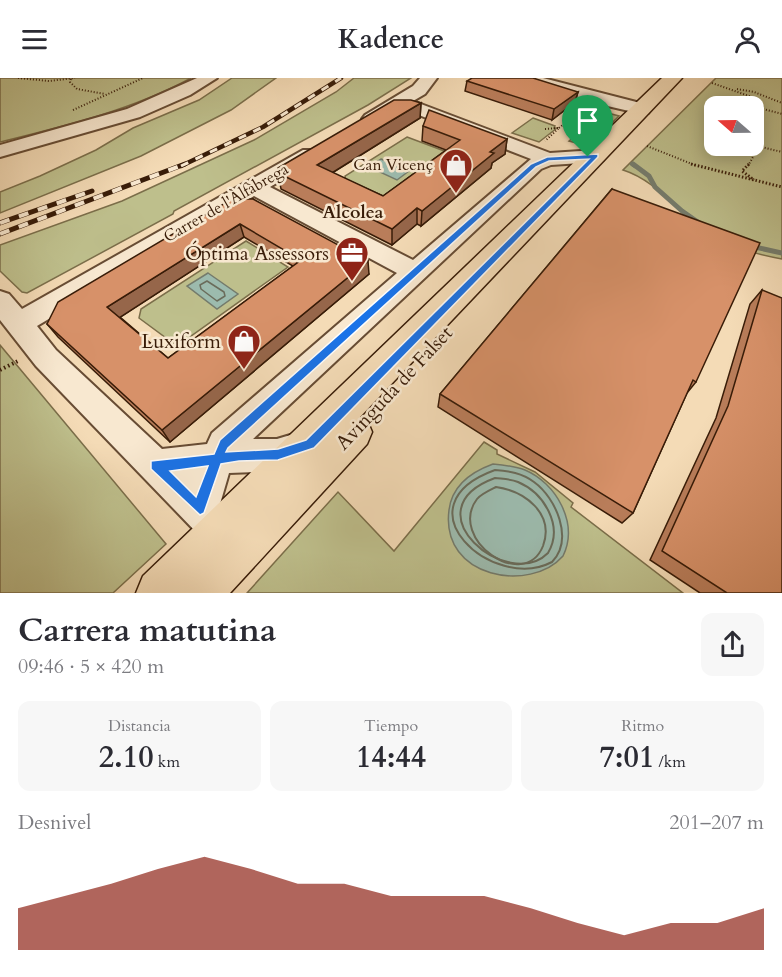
<!DOCTYPE html>
<html lang="es">
<meta charset="utf-8">
<style>
body{margin:0;font-family:Cardo,serif;background:#f7f7f7;color:#2b2b33;height:100vh;display:flex;flex-direction:column;font-size:22px;white-space:nowrap}
*{box-sizing:border-box;margin:0}
p{font-size:20px;color:#7c7c81}
.icon{flex:none;width:33px;height:33px;fill:none;stroke:currentColor;stroke-width:2;stroke-linecap:round;stroke-linejoin:round}
.map{position:relative;height:515px;overflow:hidden}
.side{display:flex;flex-direction:column;background:#fff;flex:1}
.side>*{flex:none}
.needle{width:39px;rotate:290deg}
.controls{position:absolute;left:704px;top:18px;display:grid;gap:12px}
.controls a{display:grid;place-items:center;width:60px;height:60px;border-radius:12px;background:#fff;box-shadow:0 3px 15px #0003;font-size:30px}
.pin{position:absolute;display:grid;place-items:center;width:51px;height:51px;color:#fff;margin:-62px -26px;border-radius:50% 50% 50% 0;rotate:-45deg;box-shadow:0 0 6px #0007}
.pin .icon{rotate:45deg}
.round{display:grid;place-items:center;flex:none;width:63px;height:63px;border-radius:12px;background:#f7f7f7}
.head{display:flex;align-items:center;justify-content:space-between;height:102px;padding:0 18px}
h1{font-size:33px;font-weight:600;line-height:45px}
.figures{display:grid;grid-template-columns:repeat(3,1fr);gap:9px;height:102px;padding:6px 18px}
.figures div{display:grid;align-content:center;border-radius:12px;background:#f7f7f7;text-align:center}
.figures b{font-size:30px;font-weight:600}
.figures small{font-size:16px;font-weight:400}
.figures p{font-size:16px}
.chart{height:168px;padding:12px 18px}
.chart p{display:flex;justify-content:space-between}
.chart svg{width:100%;height:108px;margin-top:6px;fill:#8f2418;opacity:.7}
header{display:flex;justify-content:space-between;align-items:center;height:78px;padding:0 18px;background:#fff;font-size:27px;font-weight:600}
.map>svg:first-child{display:block}
</style>
<header><svg class="icon" aria-label="menu" viewBox="0 0 24 24"><path d="M4 6h16M4 12h16M4 18h16"/></svg>Kadence<svg class="icon" aria-label="person" viewBox="0 0 24 24"><circle cx="12" cy="8" r="4"/><path d="M4 21q1-7 8-7t8 7"/></svg></header>
<div class="map">
<svg width="782" height="515" viewBox="0 0 782 515">
<rect width="100%" height="100%" fill="#f4dbb6"/>
<filter id="stains"><feTurbulence type="fractalNoise" baseFrequency=".00333" numOctaves="4"/><feColorMatrix values="0 0 0 0 .2 0 0 0 0 .09 0 0 0 0 .02 0 0 0 .5 -.17"/></filter>
<radialGradient id="worn" r=".72"><stop offset=".6" stop-color="#630" stop-opacity="0"/><stop offset="1" stop-color="#630" stop-opacity=".3"/></radialGradient>
<g fill="#bebf8c" stroke="#7b6e4a" stroke-width="1.5" fill-rule="evenodd">
<path d="M0 0H191C132 32 65 48 0 64Z"/>
<path d="M232 0H276L231 32 141 78 0 135V114L40 98 96 72 133 50 199 22Z"/>
<path d="M354 0H411L368 27 174 133 173 136 27 215 22 214 0 193V167L122 123 254 62 336 14Z"/>
<path d="M716 0H782V181C754 176 723 167 700 150 674 130 655 102 623 92ZM714 28H753V68H714Z"/>
<path d="M600 33 619 38 588 68 569 63Z"/>
<path d="M533 40 555 48 554 50H557L539 64 512 55Z"/>
<path d="M407 59 447 74 382 119 346 103 345 98Z"/>
<path d="M246 163 288 189 177 268 139 240 141 231Z"/>
<path d="M0 267 166 466 113 515H0Z"/>
<path d="M484 364 497 372V376L535 394 573 425 571 429 683 515H247L338 414 394 473Z"/>
</g>
<g fill="#9cbbae" stroke="#747b6c" stroke-width="1.5">
<path d="M381 81 409 93 397 102 369 89Z"/>
<path d="M208 195 238 216 217 231 187 208Z"/>
<path d="M493 386C504 387 515 388 525 392 556 405 579 445 563 478 531 515 440 501 449 432 452 407 471 394 493 386Z"/>
</g>
<g fill="none" stroke-linecap="round" stroke-linejoin="round">
<path stroke="#6a6c5b" stroke-width="1.5" d="M207 203 224 214 225 218 217 223 201 211 200 207Z"/>
<g stroke="#6a6c5b" stroke-width="2">
<path d="M495 392C509 393 522 395 534 404 556 420 574 461 552 484 493 515 396 428 495 392Z"/>
<path d="M495 400C503 401 511 401 518 404 544 415 564 448 548 475 508 515 408 432 495 400Z"/>
<path d="M496 409C524 413 555 435 543 468 524 515 447 461 477 421 481 416 490 412 496 409Z"/>
</g>
<path stroke="#747b6c" stroke-width="4.5" d="M632 86 635 88"/>
<g stroke="#747b6c" stroke-width="5">
<path d="M633 86 649 98 655 109 682 133 702 147"/>
<path d="M750 168 782 175"/>
</g>
<defs>
<g id="minor">
<path d="M197 0H217L190 17 140 39 0 79V67L127 31Z"/>
<path d="M420 0H437L425 16 413 23 550 75 596 72 603 74 606 78 603 82 596 84 551 87 541 91 253 361H277L307 352 319 356 324 367 319 378 277 393 229 395 220 426 229 442 223 455 210 461 197 455 36 288 0 242V213L9 216 22 231 303 72H317L320 76 317 80 270 109 413 182 531 81 401 30 377 45H365L362 41 365 37 413 8ZM254 118 397 195 212 355 207 366 162 371 56 272 37 248Z"/>
<path d="M518 0H543L648 27 651 31 648 35 642 36 573 20 520 3Z"/>
</g>
<path id="primary" d="M662 0H682L360 339 367 342 372 354 367 366 230 515H136L143 498Z"/>
</defs>
<use href="#minor" stroke="#674c34" stroke-width="4"/>
<use href="#primary" stroke="#381c08" stroke-width="3"/>
<g stroke="#381c08" stroke-width="2" stroke-dasharray="1 2" stroke-linecap="butt">
<path d="M18 0 49 3 75 0"/>
<path d="M71 1 70 4 77 11 105 16"/>
<path d="M712 5 749 18 763 27 755 46 753 63"/>
<path d="M737 11 754 14 782 25"/>
<path d="M763 31 782 36"/>
<path d="M73 32 143 0"/>
<path d="M559 50 579 33"/>
<path d="M545 51 559 50 545 63"/>
<path d="M753 67 782 74"/>
<path d="M647 68 697 88"/>
<path d="M748 88 753 79 749 72 751 68"/>
</g>
<g stroke="#381c08" stroke-width="3" stroke-dasharray="1.5 2" stroke-linecap="butt">
<path d="M691 86 782 109"/>
<path d="M749 86 742 93 754 102"/>
</g>
<path stroke="#381c08" stroke-width="4" stroke-dasharray="1.5 3" stroke-linecap="butt" d="M0 292 18 283"/>
<use href="#minor" fill="#f8e8d0" fill-rule="evenodd"/>
<use href="#primary" fill="#f4dbb6" fill-rule="evenodd"/>
<defs>
<path id="rail-far1" d="M181 88 263 49 341 0"/>
<g id="rail">
<path d="M0 145 92 113"/>
<path d="M0 156 185 86"/>
</g>
</defs>
<use href="#rail-far1" stroke="#381c08" stroke-width="4.5"/>
<use href="#rail" stroke="#381c08" stroke-width="5"/>
<use href="#rail-far1" stroke="#f8e8d0" stroke-width="3" stroke-dasharray="8" stroke-linecap="butt"/>
<use href="#rail" stroke="#f8e8d0" stroke-width="4" stroke-dasharray="10" stroke-linecap="butt"/>
</g>
<g fill="#b97d5a" stroke="#381c08" stroke-width="1.5" fill-rule="evenodd">
<path d="M467 3 578 14 575 24 552 42 465 13Z"/>
<path d="M421 25 420 40 332 95 383 118 446 72 422 63 423 48 507 61 505 76 492 85 491 90 421 148 417 146 392 167 281 111 278 95Z"/>
<path d="M612 111 696 304 687 315 633 435 622 445 438 329 440 316Z"/>
<path d="M253 121 369 196 170 364 58 259 47 246ZM244 159 293 188 168 280 120 239Z"/>
<path d="M762 212 782 515H700L650 482 716 340 750 226Z"/>
</g>
<g fill="#96664a" stroke="#381c08" stroke-width="1.5">
<path d="M578 14 575 24 552 42 554 31Z"/>
<path d="M421 25 420 40 319 103 317 87Z"/>
<path d="M507 61 505 76 492 85 491 90 421 148 422 133 490 74Z"/>
<path d="M417 130V146L392 167V151Z"/>
<path d="M240 146 244 159 116 242 107 229Z"/>
<path d="M368 183 369 196 170 364 162 352Z"/>
</g>
<g fill="#d79169" stroke="#381c08" stroke-width="1.5" fill-rule="evenodd">
<path d="M472 0H533L578 14 554 31 467 3Z"/>
<path d="M394 22H411L421 25 317 87 383 118 460 62 423 48 429 32 507 61 490 74 494 75 422 133 417 130 392 151 278 95V90Z"/>
<path d="M612 111 760 165 696 304 693 302 633 435 440 316Z"/>
<path d="M232 121H253L368 183 162 352 47 246 58 224ZM240 146 301 182 168 280 107 229Z"/>
<path d="M762 212 782 220V515H727L662 473 728 328Z"/>
</g>
<path fill="#1a73e8" stroke="#fff" stroke-width="1.5" fill-rule="evenodd" d="M598 76V79L314 370 278 382 239 383 221 386 204 435 200 437 151 391V383L214 376 220 362 531 86 547 79ZM589 81 306 362 278 371 226 374 228 370 536 89 549 83ZM208 388 196 419 170 393Z"/>
<defs>
<symbol id="shop-pin" viewBox="-11 -11 22 30"><path d="M0 17L-7.5 6A9.5 9.5 0 1 1 7.5 6Z" fill="#8f2418" stroke="#f8e8d0"/><path d="M-5-2.5h2.3a2.7 3.5 0 0 1 5.4 0H5L5.5 6h-11ZM-1.5-2.5h3a1.5 2.3 0 0 0-3 0Z" fill="#fff"/></symbol>
<symbol id="office-pin" viewBox="-11 -11 22 30"><path d="M0 17L-7.5 6A9.5 9.5 0 1 1 7.5 6Z" fill="#8f2418" stroke="#f8e8d0"/><path d="M-6-3h4V-5.5h4V-3h4V5H-6ZM-1-4.5V-3h2v-1.5ZM-6 0V1H6V0Z" fill="#fff"/></symbol>
</defs>
<g fill-rule="evenodd">
<use href="#shop-pin" x="437" y="68" width="38" height="52"/>
<use href="#office-pin" x="333" y="156" width="38" height="52"/>
<use href="#shop-pin" x="225" y="244" width="38" height="52"/>
</g>
<g text-anchor="middle" dominant-baseline="central" stroke-width="5" stroke-linejoin="round" paint-order="stroke">
<g font-size="16" fill="#381c08" stroke="#f8e8d0" text-anchor="end">
<text x="433" y="87">Can Vicenç</text>
</g>
<g font-size="16" fill="#381c08" stroke="#f8e8d0">
<text transform="translate(226 125) rotate(-30)">Carrer de l'Àlfàbrega</text>
</g>
<g font-size="18" font-weight="bold" fill="#381c08" stroke="#f8e8d0">
<text x="353" y="134">Alcolea</text>
</g>
<g font-size="20" fill="#381c08" stroke="#f8e8d0" text-anchor="end">
<text x="329" y="175">Óptima Assessors</text>
<text x="221" y="263">Luxiform</text>
</g>
<g font-size="20" fill="#381c08" stroke="#f8e8d0">
<text transform="translate(394 310) rotate(-47)">Avinguda de Falset</text>
</g>
</g>
<rect width="100%" height="100%" filter="url(#stains)"/>
<rect width="100%" height="100%" fill="url(#worn)"/>
</svg>
<div class="controls">
<a><svg class="needle" viewBox="-14 -14 28 28"><path d="M0-13l5 13h-10z" fill="#e53935"/><path d="M0 13l5-13h-10z" fill="#7c7c81"/></svg></a>
</div>
<div class="pin" style="left:588px;top:79px;background:#1e9e55"><svg class="icon" aria-label="arrive" viewBox="0 0 24 24"><path d="M6 21V4h12l-3 4 3 4H6"/></svg></div>
</div>
<section class="side">
<div class="head"><div><h1>Carrera matutina</h1><p>09:46 · 5 × 420 m</p></div><a class="round"><svg class="icon" aria-label="share" viewBox="0 0 24 24"><path d="M12 15V3M7 8l5-5 5 5M5 13v7h14v-7"/></svg></a></div>
<div class="figures">
<div><p>Distancia</p><b>2.10<small> km</small></b></div>
<div><p>Tiempo</p><b>14:44</b></div>
<div><p>Ritmo</p><b>7:01<small> /km</small></b></div>
</div>
<div class="chart"><p><span>Desnivel</span>201–207 m</p>
<svg viewBox="0 0 160 44" preserveAspectRatio="none"><path d="M0 44V27L10 22L20 17L30 11L40 6L50 11L60 17L70 17L80 22L90 22L100 22L110 27L120 33L130 38L140 33L150 33L160 27V44z"/></svg>
</div>
</section>
